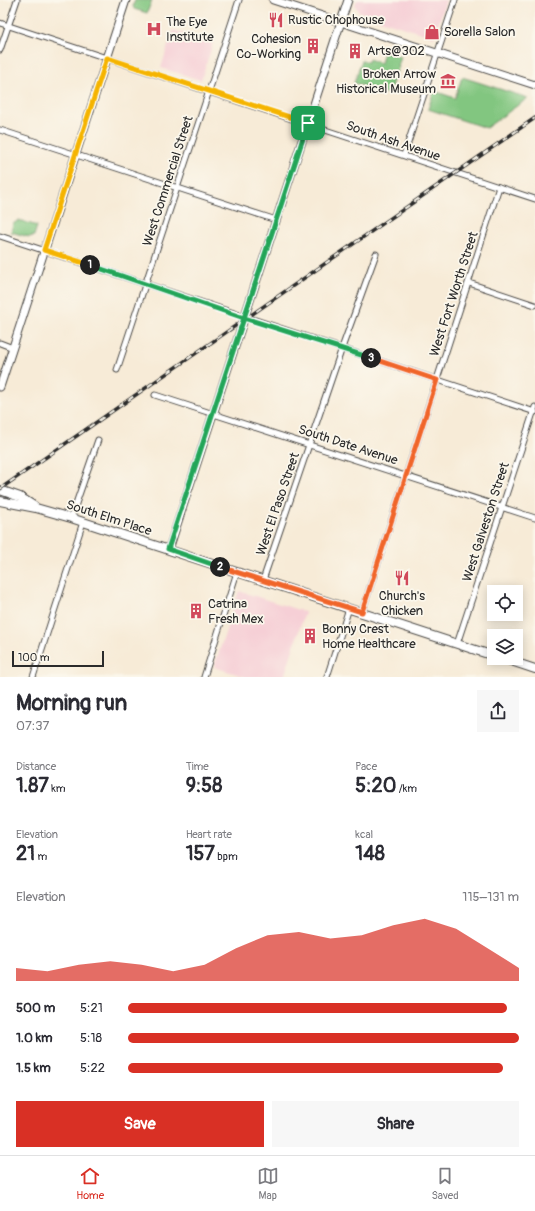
<!DOCTYPE html>
<meta charset="utf-8">
<style>
body{margin:0;font-family:Pangolin,sans-serif;background:#f7f7f7;color:#2b2b33;height:100vh;display:flex;flex-direction:column;font-size:15px;white-space:nowrap}
*{box-sizing:border-box;margin:0}
p{font-size:13px;color:#7c7c81}
.icon{flex:none;width:22px;height:22px;fill:none;stroke:currentColor;stroke-width:2;stroke-linecap:round;stroke-linejoin:round}
.map{position:relative;height:677px;overflow:hidden}
.side{display:flex;flex-direction:column;background:#fff;flex:1}
.side>*{flex:none}
.buttons{position:absolute;left:487px;top:585px;display:grid;gap:8px}
.buttons a{display:grid;place-items:center;width:36px;height:36px;border-radius:0px;background:#fff;box-shadow:0 2px 10px #0003;font-size:20px}
.scale{position:absolute;left:12px;bottom:10px;width:92px;box-sizing:border-box;padding-left:4px;border:2px solid #2b2b2b;border-top:0;font-size:11px;line-height:14px;white-space:nowrap;color:#2b2b2b;-webkit-text-stroke:3px #fbf7ec;paint-order:stroke}
.pin{position:absolute;display:grid;place-items:center;width:34px;height:34px;color:#fff;margin:-17px;border-radius:8px;box-shadow:0 2px 6px #0006}
.km{position:absolute;width:20px;height:20px;margin:-10px;border-radius:50%;background:#222;color:#fff;font-size:11px;line-height:20px;text-align:center}
.round{display:grid;place-items:center;flex:none;width:42px;height:42px;border-radius:0px;background:#f7f7f7}
.overview{display:flex;align-items:center;justify-content:space-between;height:68px;padding:0 16px}
h1{font-size:22px;font-weight:700;line-height:30px}
.figures{display:grid;grid-template-columns:repeat(3,1fr);gap:6px;height:68px;padding:4px 16px}
.figures div{display:grid;align-content:center}
.figures b{font-size:20px;font-weight:700}
.figures small{font-size:11px;font-weight:400}
.figures p{font-size:11px}
.chart{height:112px;padding:8px 16px}
.chart p{display:flex;justify-content:space-between}
.chart svg{width:100%;height:72px;margin-top:4px;fill:#d93025;opacity:.7}
.primary-button{display:flex;gap:8px;margin-top:auto;padding:8px 16px}
.primary-button a{flex:1;height:46px;border-radius:0px;background:#d93025;color:#fff;font-size:16px;font-weight:700;line-height:46px;text-align:center}
.primary-button a+a{background:#f7f7f7;color:#2b2b33}
ul{padding:0 16px;list-style:none;font-size:13px}
li{display:grid;grid-template-columns:64px 48px 1fr;align-items:center;height:30px}
li i{height:10px;border-radius:5px;background:#d93025}
.tab-bar{display:flex;justify-content:space-around;align-items:center;height:56px;border-top:1px solid #e1e1e2;background:#fff;font-size:11px;color:#7c7c81}
.tab-bar a{display:grid;justify-items:center;gap:2px}
.tab-bar .current{color:#d93025}
.map>svg:first-child{display:block}
</style>
<div class="map">
<svg width="535" height="677" viewBox="0 0 535 677">
<rect width="100%" height="100%" fill="#fbf7ec"/>
<filter id="ink" filterUnits="userSpaceOnUse"><feTurbulence type="fractalNoise" baseFrequency=".025" numOctaves="2"/><feDisplacementMap in="SourceGraphic" scale="8" xChannelSelector="R" yChannelSelector="G"/><feConvolveMatrix kernelMatrix="1 2 1 2 8 2 1 2 1" color-interpolation-filters="sRGB"/></filter>
<filter id="wash" filterUnits="userSpaceOnUse"><feTurbulence type="fractalNoise" baseFrequency=".012" numOctaves="4" result="noise"/><feDisplacementMap in="SourceGraphic" scale="16" xChannelSelector="R" yChannelSelector="G"/><feGaussianBlur stdDeviation="0.9" result="paint"/><feColorMatrix in="noise" values="0 0 0 0 0 0 0 0 0 0 0 0 0 0 0 0 0 1.4 0 .05"/><feComposite in="paint" operator="in"/></filter>
<g filter="url(#wash)">
<rect width="100%" height="100%" fill="#f7ebd7"/>
<g fill="#f6cfd6">
<path d="M357 0H446L434 37 380 20 358 11 355 5Z"/>
<path d="M173 30 213 43 201 80 161 68Z"/>
<path d="M239 591 305 612 284 677H246L214 667Z"/>
</g>
<g fill="#82c680" stroke="#567856">
<path d="M135 0H152L147 13 134 9 133 6Z"/>
<path d="M384 51 401 57 398 66H399L391 86H393L392 90 389 91 388 94 354 83 362 60 368 62 369 59 381 63Z"/>
<path d="M462 77 528 98 486 128 428 109 434 91 455 98Z"/>
<path d="M19 220 37 226 34 236 29 237 11 232 13 224Z"/>
</g>
</g>
<g filter="url(#ink)">
<g fill="none" stroke-linecap="round" stroke-linejoin="round">
<defs>
<g id="street">
<path d="M0 23 535 199"/>
<path d="M0 50 17 0"/>
<path d="M0 130 276 220"/>
<path d="M404 155 455 0"/>
<path d="M0 236 535 412"/>
<path d="M469 283 535 305"/>
<path d="M0 343 13 348"/>
<path d="M117 370 239 0"/>
<path d="M155 395 535 518"/>
<path d="M71 518 98 440"/>
<path d="M263 580 342 348 376 254"/>
<path d="M362 612 499 187"/>
<path d="M457 644 535 407"/>
<path d="M33 677 83 522"/>
<path d="M204 677 237 572"/>
<path d="M327 677 349 608"/>
</g>
<g id="secondary">
<path d="M273 0 535 85"/>
<path d="M0 387 126 0"/>
<path d="M169 549 348 0"/>
</g>
<g id="primary">
<path d="M0 490 20 497 34 506"/>
<path d="M0 501 36 508 71 518 494 656"/>
<path d="M502 658 535 669"/>
</g>
</defs>
<use href="#street" stroke="#4a4845" stroke-width="7"/>
<use href="#secondary" stroke="#4a4845" stroke-width="9"/>
<use href="#primary" stroke="#4a4845" stroke-width="10"/>
<use href="#street" stroke="#fff" stroke-width="5"/>
<use href="#secondary" stroke="#fff" stroke-width="7"/>
<use href="#primary" stroke="#fff" stroke-width="8"/>
<defs>
<path id="rail" d="M0 489 535 118"/>
</defs>
<use href="#rail" stroke="#2b2b2b" stroke-width="3.5"/>
<use href="#rail" stroke="#fbf7ec" stroke-width="2" stroke-dasharray="6" stroke-linecap="butt"/>
</g>
</g>
<g fill="none" stroke-linecap="round" stroke-linejoin="round" filter="url(#ink)">
<defs>
<path id="split-1" d="M90 265 44 250 107 58 308 123"/>
<path id="split-2" d="M90 265 244 318 168 549 220 567"/>
<path id="split-3" d="M220 567 362 612 437 380 371 358"/>
<path id="split-4" d="M308 123 244 318 371 358"/>
</defs>
<use href="#split-1" stroke="#fff" stroke-width="8"/>
<use href="#split-2" stroke="#fff" stroke-width="8"/>
<use href="#split-3" stroke="#fff" stroke-width="8"/>
<use href="#split-4" stroke="#fff" stroke-width="8"/>
<use href="#split-1" stroke="#f5b400" stroke-width="5"/>
<use href="#split-2" stroke="#22a559" stroke-width="5"/>
<use href="#split-3" stroke="#f0652b" stroke-width="5"/>
<use href="#split-4" stroke="#22a559" stroke-width="5"/>
</g>
<defs>
<symbol id="restaurant-bare" viewBox="-9 -9 18 18"><path d="M-5-6h1v4h1v-4h1v4h1v-4h1v5L-1.5 .5V6h-2V.5L-5-1ZM5-6V6H3V1.5H1.5Q1.5-4 5-6Z" fill="#d1495b" stroke="#fbf7ec" stroke-width="2.5" paint-order="stroke"/></symbol>
<symbol id="hospital-bare" viewBox="-9 -9 18 18"><path d="M-5-5h3v3.5h4V-5h3V5h-3V1.5h-4V5h-3Z" fill="#d1495b" stroke="#fbf7ec" stroke-width="2.5" paint-order="stroke"/></symbol>
<symbol id="shop-bare" viewBox="-9 -9 18 18"><path d="M-5-2.5h2.3a2.7 3.5 0 0 1 5.4 0H5L5.5 6h-11ZM-1.5-2.5h3a1.5 2.3 0 0 0-3 0Z" fill="#d1495b" stroke="#fbf7ec" stroke-width="2.5" paint-order="stroke"/></symbol>
<symbol id="building-bare" viewBox="-9 -9 18 18"><path d="M-4-6H4V6H1V3H-1V6H-4ZM-2.5-4.3h1.7v1.8h-1.7ZM.8-4.3h1.7v1.8H.8ZM-2.5-1h1.7V.8h-1.7ZM.8-1h1.7V.8H.8Z" fill="#d1495b" stroke="#fbf7ec" stroke-width="2.5" paint-order="stroke"/></symbol>
<symbol id="museum-bare" viewBox="-9 -9 18 18"><path d="M0-6L6-3V-2H-6V-3ZM-5-1h2V3h-2ZM-1-1h2V3h-2ZM3-1h2V3H3ZM-6 4H6V6H-6Z" fill="#d1495b" stroke="#fbf7ec" stroke-width="2.5" paint-order="stroke"/></symbol>
</defs>
<g fill-rule="evenodd">
<use href="#restaurant-bare" x="265" y="9" width="22" height="22"/>
<use href="#hospital-bare" x="143" y="18" width="22" height="22"/>
<use href="#shop-bare" x="421" y="21" width="22" height="22"/>
<use href="#building-bare" x="302" y="35" width="22" height="22"/>
<use href="#building-bare" x="344" y="40" width="22" height="22"/>
<use href="#museum-bare" x="437" y="70" width="22" height="22"/>
<use href="#restaurant-bare" x="391" y="567" width="22" height="22"/>
<use href="#building-bare" x="185" y="600" width="22" height="22"/>
<use href="#building-bare" x="299" y="625" width="22" height="22"/>
</g>
<g text-anchor="middle" dominant-baseline="central" stroke-width="3.5" stroke-linejoin="round" paint-order="stroke">
<g font-size="13" fill="#2b2b2b" stroke="#fbf7ec" text-anchor="start">
<text x="288" y="20">Rustic Chophouse</text>
<text x="166" y="22">The Eye<tspan x="166" dy="15">Institute</tspan></text>
<text x="444" y="32">Sorella Salon</text>
<text x="301" y="39" text-anchor="end">Cohesion<tspan x="301" dy="15">Co-Working</tspan></text>
<text x="367" y="51">Arts@302</text>
<text x="436" y="74" text-anchor="end">Broken Arrow<tspan x="436" dy="15">Historical Museum</tspan></text>
<text x="402" y="596" text-anchor="middle">Church's<tspan x="402" dy="15">Chicken</tspan></text>
<text x="208" y="604">Catrina<tspan x="208" dy="15">Fresh Mex</tspan></text>
<text x="322" y="629">Bonny Crest<tspan x="322" dy="15">Home Healthcare</tspan></text>
</g>
<g font-size="13" fill="#2b2b2b" stroke="#fbf7ec">
<text transform="translate(393 141) rotate(19)">South Ash Avenue</text>
<text transform="translate(168 181) rotate(-72)">West Commercial Street</text>
<text transform="translate(454 294) rotate(-72)">West Fort Worth Street</text>
<text transform="translate(348 445) rotate(18)">South Date Avenue</text>
<text transform="translate(278 504) rotate(-71)">West El Paso Street</text>
<text transform="translate(109 518) rotate(18)">South Elm Place</text>
<text transform="translate(486 522) rotate(-72)">West Galveston Street</text>
</g>
</g>
</svg>
<div class="buttons">
<a><svg class="icon" aria-label="locate" viewBox="0 0 24 24"><circle cx="12" cy="12" r="6"/><path d="M12 2v4M12 18v4M2 12h4M18 12h4"/></svg></a>
<a><svg class="icon" aria-label="layers" viewBox="0 0 24 24"><path d="M12 4l9 5-9 5-9-5zM3 14l9 5 9-5"/></svg></a>
</div>
<div class="scale">100 m</div>
<div class="pin" style="left:308px;top:123px;background:#1e9e55"><svg class="icon" aria-label="arrive" viewBox="0 0 24 24"><path d="M6 21V4h12l-3 4 3 4H6"/></svg></div>
<b class="km" style="left:90px;top:265px">1</b>
<b class="km" style="left:220px;top:567px">2</b>
<b class="km" style="left:371px;top:358px">3</b>
</div>
<section class="side">
<div class="overview"><div><h1>Morning run</h1><p>07:37</p></div><a class="round"><svg class="icon" aria-label="share" viewBox="0 0 24 24"><path d="M12 15V3M7 8l5-5 5 5M5 13v7h14v-7"/></svg></a></div>
<div class="figures">
<div><p>Distance</p><b>1.87<small> km</small></b></div>
<div><p>Time</p><b>9:58</b></div>
<div><p>Pace</p><b>5:20<small> /km</small></b></div>
</div>
<div class="figures">
<div><p>Elevation</p><b>21<small> m</small></b></div>
<div><p>Heart rate</p><b>157<small> bpm</small></b></div>
<div><p>kcal</p><b>148</b></div>
</div>
<div class="chart"><p><span>Elevation</span>115–131 m</p>
<svg viewBox="0 0 160 44" preserveAspectRatio="none"><path d="M0 44V36L10 38L20 34L30 32L40 34L50 38L60 34L70 24L80 16L90 14L100 18L110 16L120 10L130 6L140 12L150 24L160 36V44z"/></svg>
</div>
<ul>
<li><b>500 m</b>5:21<i style="width:97%"></i></li>
<li><b>1.0 km</b>5:18<i style="width:100%"></i></li>
<li><b>1.5 km</b>5:22<i style="width:96%"></i></li>
</ul>
<div class="primary-button"><a>Save</a><a>Share</a></div>
</section>
<nav class="tab-bar">
<a class="current"><svg class="icon" aria-label="home" viewBox="0 0 24 24"><path d="M3 11l9-7 9 7M6 9v11h12V9"/></svg>Home</a>
<a><svg class="icon" aria-label="map" viewBox="0 0 24 24"><path d="M3 6l6-2 6 2 6-2v14l-6 2-6-2-6 2zM9 4v14M15 6v14"/></svg>Map</a>
<a><svg class="icon" aria-label="saved" viewBox="0 0 24 24"><path d="M7 4h10v16l-5-4-5 4z"/></svg>Saved</a>
</nav>
